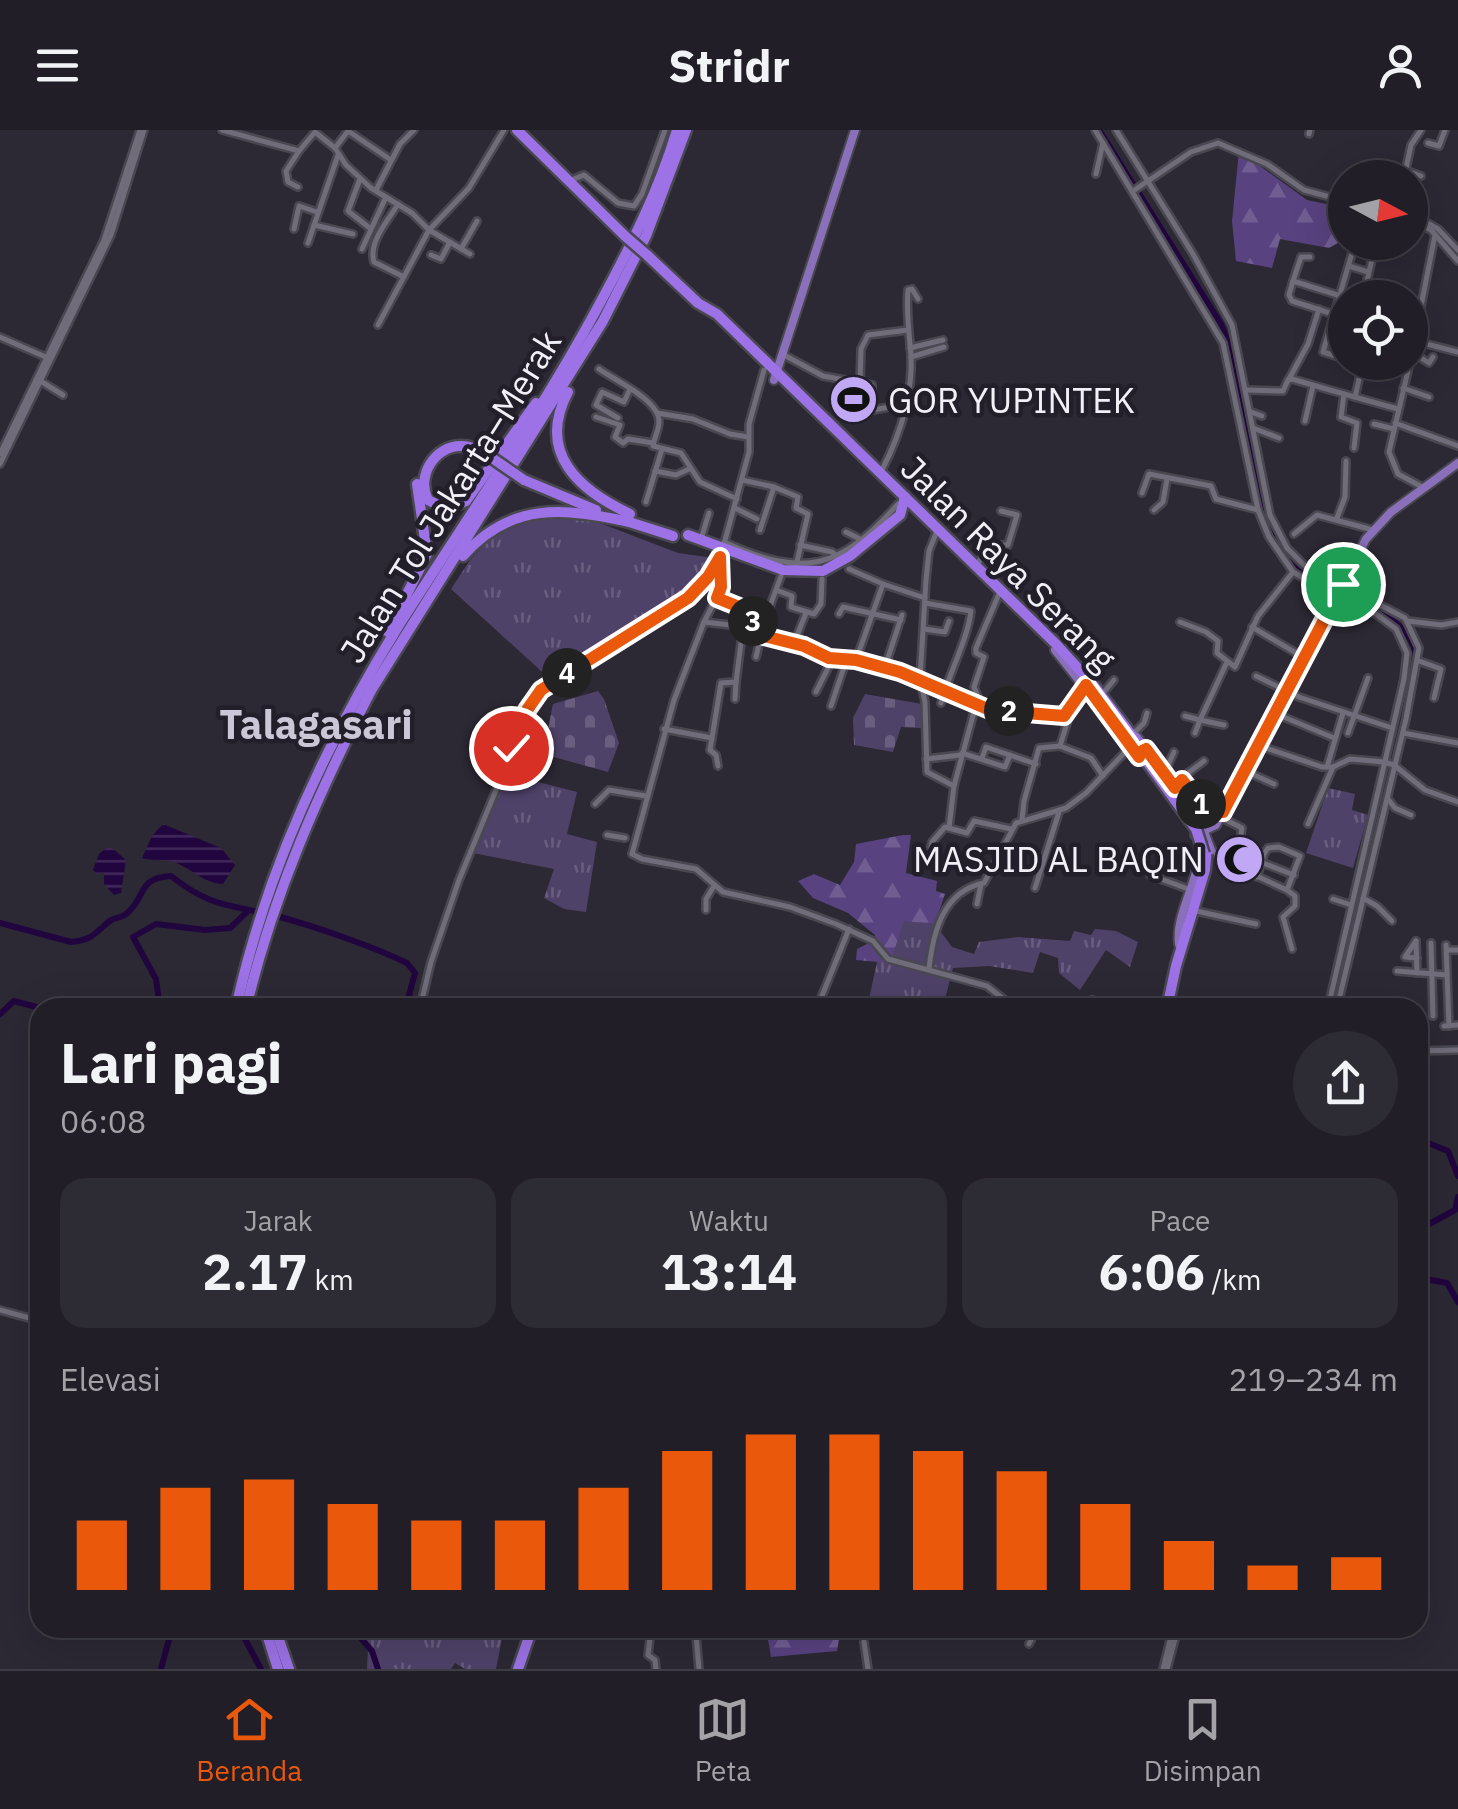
<!DOCTYPE html>
<html lang="id">
<meta charset="utf-8">
<style>
body{margin:0;font-family:"IBM Plex Sans",sans-serif;background:#2d2b33;color:#f1f3f6;height:100vh;display:flex;flex-direction:column;font-size:38px;white-space:nowrap}
*{box-sizing:border-box;margin:0}
p{font-size:32px;color:#a2a2a7}
.icon{flex:none;width:55px;height:55px;fill:none;stroke:currentColor;stroke-width:2;stroke-linecap:round;stroke-linejoin:round}
.map{position:relative;flex:1;overflow:hidden}
.sheet{position:absolute;left:30px;top:868px;width:1398px;height:640px;display:flex;flex-direction:column;background:#211e27;border-radius:30px;box-shadow:0 10px 40px #0002,0 0 0 2px #3e3c44}
.sheet>*{flex:none}
.needle{width:65px;rotate:97deg}
.tools{position:absolute;left:1328px;top:30px;display:grid;gap:20px}
.tools a{display:grid;place-items:center;width:100px;height:100px;border-radius:50%;background:#211e27;box-shadow:0 10px 40px #0002,0 0 0 2px #3e3c44;font-size:50px}
.pin{position:absolute;display:grid;place-items:center;width:85px;height:85px;color:#fff;margin:-42px;border:5px solid #fff;border-radius:50%;box-shadow:0 2px 10px #0007}
.km{position:absolute;width:50px;height:50px;margin:-25px;border-radius:50%;background:#222;color:#fff;font-size:28px;line-height:50px;text-align:center}
.round{display:grid;place-items:center;flex:none;width:105px;height:105px;border-radius:52px;background:#2d2b33}
.headline{display:flex;align-items:center;justify-content:space-between;height:170px;padding:0 30px}
h1{font-size:55px;font-weight:800;line-height:75px}
.metrics{display:grid;grid-template-columns:repeat(3,1fr);gap:15px;height:170px;padding:10px 30px}
.metrics div{display:grid;align-content:center;border-radius:25px;background:#2d2b33;text-align:center}
.metrics b{font-size:50px;font-weight:800}
.metrics small{font-size:28px;font-weight:400}
.metrics p{font-size:28px}
.chart{height:280px;padding:20px 30px}
.chart p{display:flex;justify-content:space-between}
.chart svg{width:100%;height:180px;margin-top:10px;stroke:#ea580c;stroke-width:6}
header{display:flex;justify-content:space-between;align-items:center;height:130px;padding:0 30px;background:#211e27;font-size:45px;font-weight:800}
.tab-bar{display:flex;justify-content:space-around;align-items:center;height:140px;border-top:2px solid #3e3c44;background:#211e27;font-size:28px;color:#a2a2a7}
.tab-bar a{display:grid;justify-items:center;gap:5px}
.tab-bar .selected{color:#ea580c}
.map>svg:first-child{display:block}
</style>
<header><svg class="icon" aria-label="menu" viewBox="0 0 24 24"><path d="M4 6h16M4 12h16M4 18h16"/></svg>Stridr<svg class="icon" aria-label="person" viewBox="0 0 24 24"><circle cx="12" cy="8" r="4"/><path d="M4 21q1-7 8-7t8 7"/></svg></header>
<div class="map">
<svg width="1458" height="1539" viewBox="0 0 1458 1539">
<defs>
<pattern id="grass-tufts" width="24" height="20" patternUnits="userSpaceOnUse" patternTransform="scale(2.5)"><rect width="24" height="20" fill="#4f4269"/><path d="M3 7l-1-3M5 7V3M7 7l1-3M15 17l-1-3M17 17v-4M19 17l1-3" fill="none" stroke="#695e7f"/></pattern>
<pattern id="forest-firs" width="22" height="20" patternUnits="userSpaceOnUse" patternTransform="scale(2.5)"><rect width="22" height="20" fill="#584280"/><path d="M5 1l3.5 6h-7zM16 11l3.5 6h-7z" fill="#705e93"/></pattern>
<pattern id="cemetery-stones" width="16" height="16" patternUnits="userSpaceOnUse" patternTransform="scale(2.5)"><rect width="16" height="16" fill="#4f4269"/><path d="M2 7V4a2 2 0 0 1 4 0v3zM10 15v-3a2 2 0 0 1 4 0v3z" fill="#695e7f"/></pattern>
<pattern id="water-rules" width="6" height="5" patternUnits="userSpaceOnUse" patternTransform="scale(2.5)"><rect width="6" height="5" fill="#20053e"/><path d="M0 2.5h6" fill="none" stroke="#412a5b"/></pattern>
</defs>
<rect width="100%" height="100%" fill="#2c2834"/>
<g fill="url(#grass-tufts)">
<path d="M535 387 592 390 678 423 714 428 691 464 551 550 451 459 470 430 491 408Z"/>
<path d="M519 618 543 624 538 652 577 662 567 704 597 712 586 782 564 779 544 768 554 739 473 723Z"/>
<path d="M1328 658 1355 664 1352 680 1368 685 1353 738 1306 723Z"/>
<path d="M904 790 935 794 952 817 974 824 979 812 1018 807 1070 811 1074 801 1091 805 1095 799 1116 801 1138 812 1130 837 1106 820 1080 860 1059 843 1058 828 1040 822 1033 843 989 836 953 838 943 877 867 878 877 832H890Z"/>
<path d="M350 1498H504L496 1539H465L455 1533 451 1539H367L368 1518Z"/>
</g>
<g fill="url(#forest-firs)">
<path d="M1239 21 1307 70 1345 78V109L1329 118 1280 109 1272 138 1236 131 1232 91Z"/>
<path d="M903 705H911L906 743 937 751 936 761 945 764 935 794 904 791 890 833 856 830 857 819 875 810V805L848 783 813 768 798 751 814 744 840 755 854 732 856 714Z"/>
<path d="M766 1498H841L837 1521 771 1527Z"/>
</g>
<g fill="url(#cemetery-stones)">
<path d="M598 561 604 569 619 613 608 642 543 624 553 574Z"/>
<path d="M865 564 922 574 921 598 901 597 893 622 854 615 853 588Z"/>
</g>
<g fill="url(#water-rules)">
<path d="M163 694 221 718 235 735 223 754C205 754 192 739 176 733 165 728 152 732 142 728L152 706Z"/>
<path d="M106 718H112L126 730 121 763 114 765 104 754V742L97 744 93 740 99 724Z"/>
</g>
<g fill="none" stroke-linecap="round" stroke-linejoin="round">
<g stroke="#20053e" stroke-width="6">
<path d="M1099 0 1221 194 1228 212 1265 393 1277 415"/>
<path d="M1287 430C1317 468 1410 474 1416 526"/>
<path d="M0 793 71 812C94 810 95 802 111 790 116 787 122 788 126 784 147 768 136 748 171 746 214 780 232 774 280 787 317 797 374 817 407 833L415 843 409 865 416 878"/>
<path d="M160 878 156 849 133 807 156 794 205 800 230 798 248 781"/>
<path d="M1333 878 1361 767"/>
<path d="M0 884 14 871 40 878"/>
<path d="M1418 1009 1448 1021 1458 1046"/>
<path d="M1418 1100 1455 1080 1458 1067"/>
<path d="M1418 1155 1431 1150 1447 1153 1458 1172"/>
<path d="M239 1498 261 1539"/>
<path d="M352 1498 372 1521 378 1539"/>
<path d="M384 1498C407 1504 442 1513 461 1498"/>
<path d="M161 1539 172 1498"/>
</g>
<defs>
<g id="minor">
<path d="M222 0 299 21 315 2 335 18 346 35 371 58 412 83 429 100 470 124"/>
<path d="M1095 0 1223 213 1258 380 1269 407 1293 442 1336 467 1376 484 1396 499 1407 523 1404 549 1328 878"/>
<path d="M1116 0 1193 124 1232 195 1270 385 1287 418 1304 435 1405 488 1419 518 1406 589 1337 878"/>
<path d="M348 1 391 30"/>
<path d="M1309 4 1310 0"/>
<path d="M1428 13 1439 16 1445 0"/>
<path d="M335 18 348 1"/>
<path d="M1407 41 1421 46"/>
<path d="M1096 44 1103 13"/>
<path d="M1404 48 1411 15 1421 0"/>
<path d="M360 49 348 81 371 99"/>
<path d="M569 51 584 45 618 73 634 76 642 64 665 0"/>
<path d="M298 57 288 52 286 41 299 21"/>
<path d="M376 60 400 14 414 0"/>
<path d="M1133 61 1191 22 1218 13 1267 34 1304 60 1345 71"/>
<path d="M398 74C388 91 368 112 374 132L404 147"/>
<path d="M1410 83 1438 99 1458 120"/>
<path d="M1410 90 1431 100 1458 131"/>
<path d="M314 95 353 104"/>
<path d="M294 99 299 76 317 82"/>
<path d="M308 113 338 25"/>
<path d="M362 119 386 67"/>
<path d="M461 119 477 91"/>
<path d="M431 125 441 129 450 112"/>
<path d="M1310 127H1301L1293 151 1347 168"/>
<path d="M1349 136 1368 142"/>
<path d="M1293 151 1289 165 1292 171 1336 185"/>
<path d="M1363 168 1376 112"/>
<path d="M378 195 429 100 469 58 504 0"/>
<path d="M1341 198 1345 199"/>
<path d="M0 207 48 228"/>
<path d="M1415 211 1458 222"/>
<path d="M910 218 943 210"/>
<path d="M1413 223 1429 233 1433 227"/>
<path d="M784 225 823 246 872 255 873 280 905 274"/>
<path d="M911 227 944 217"/>
<path d="M1345 229 1323 222 1355 113"/>
<path d="M1410 232 1389 322 1398 344 1424 358"/>
<path d="M1410 232 1435 105"/>
<path d="M599 239C614 250 660 270 659 292 659 300 654 308 653 316L681 323 700 352 737 369"/>
<path d="M1289 249 1308 214 1319 179"/>
<path d="M42 252 63 265"/>
<path d="M860 253 861 219 868 205 908 200"/>
<path d="M1403 258 1429 267"/>
<path d="M1246 260 1283 261 1288 250 1292 249 1344 264 1341 287 1357 293 1354 318"/>
<path d="M1344 264 1398 279"/>
<path d="M1355 267 1363 232H1357"/>
<path d="M1251 282 1262 286"/>
<path d="M657 283 693 289 730 304 748 307"/>
<path d="M596 287 620 295 615 307 623 313 628 309 653 313"/>
<path d="M618 288 596 275 602 262 624 272 630 259"/>
<path d="M1305 291 1313 256"/>
<path d="M1395 293 1458 316"/>
<path d="M1374 294 1394 299"/>
<path d="M1253 298 1279 308"/>
<path d="M0 324 104 110 140 0"/>
<path d="M0 334 111 105 144 0"/>
<path d="M882 340C900 305 913 264 911 224 909 203 906 180 908 160L912 159 918 169"/>
<path d="M655 341 676 345 689 339"/>
<path d="M742 350 774 357 798 367 796 378 808 384 796 436"/>
<path d="M1142 363 1149 344 1211 356 1216 369 1258 380"/>
<path d="M646 372 662 319"/>
<path d="M735 378 757 389"/>
<path d="M1154 380 1163 372 1167 349"/>
<path d="M1337 388 1345 367 1346 331"/>
<path d="M760 400 774 357"/>
<path d="M937 401 929 421 926 450 920 549 925 572 927 642 954 656 949 698"/>
<path d="M846 402 860 409"/>
<path d="M1294 404 1317 385 1373 400"/>
<path d="M701 409 709 383"/>
<path d="M724 412C805 449 840 439 898 374"/>
<path d="M724 414 749 322V294L764 240"/>
<path d="M800 415 832 422 838 427"/>
<path d="M720 427V461L704 492 674 570 632 724 642 729 696 739 723 762 790 777 836 794 873 811 888 829 987 856 1015 878"/>
<path d="M976 436 990 415H1008L1017 385 1001 381"/>
<path d="M849 439 883 454"/>
<path d="M776 460 792 466 791 477 814 484 821 474 822 449"/>
<path d="M717 469 754 483 751 497"/>
<path d="M925 473 971 481C968 508 949 544 941 573"/>
<path d="M839 484 843 477 901 490"/>
<path d="M1408 491 1441 495 1458 492"/>
<path d="M704 492 756 498 762 505 804 515 826 527 856 530 919 549"/>
<path d="M1180 492 1206 502 1218 511 1217 523 1235 537 1258 486 1293 442"/>
<path d="M1252 497 1303 527"/>
<path d="M924 499 945 502 949 491"/>
<path d="M761 501 781 446"/>
<path d="M794 513 806 483"/>
<path d="M756 527 761 506"/>
<path d="M856 530 883 454 925 468"/>
<path d="M1419 531 1441 539 1434 568"/>
<path d="M885 537 902 485"/>
<path d="M1256 546 1299 567 1392 598"/>
<path d="M921 553 990 580 1064 586 1067 593 1060 616 1091 628 1103 646"/>
<path d="M816 562 833 528"/>
<path d="M1104 562 1114 550"/>
<path d="M735 569 736 552"/>
<path d="M831 576 847 528"/>
<path d="M1274 583 1334 608"/>
<path d="M1065 586 1083 558"/>
<path d="M1185 586 1200 590 1227 532"/>
<path d="M664 599 712 608 721 553 736 552 743 497"/>
<path d="M1134 603 1144 593 1147 583"/>
<path d="M1195 603 1200 590 1224 595"/>
<path d="M1348 603 1368 548"/>
<path d="M1403 603 1458 613"/>
<path d="M712 608 710 620 716 625 718 636"/>
<path d="M1257 615 1322 637H1333L1350 629 1384 632 1394 635 1425 660 1458 672"/>
<path d="M962 623 1005 637 1010 625"/>
<path d="M982 628 986 617 1036 634"/>
<path d="M926 629 961 625"/>
<path d="M1327 637 1343 583"/>
<path d="M1243 640 1274 654"/>
<path d="M1164 644 1174 622"/>
<path d="M1182 650 1207 681H1222"/>
<path d="M954 656 978 567 974 557 984 527 976 523V518L999 464"/>
<path d="M1175 658 1184 646 1204 631"/>
<path d="M1388 669 1395 678 1411 685"/>
<path d="M595 674 609 660 646 666"/>
<path d="M1220 687 1242 698 1240 711 1264 724 1268 718 1279 717 1300 726 1287 760 1295 766V776L1283 787 1292 819"/>
<path d="M1022 690 1024 671 1039 618 1060 616"/>
<path d="M1308 694 1333 637"/>
<path d="M607 705 625 708"/>
<path d="M1211 719 1224 731 1287 760"/>
<path d="M929 728 932 712 945 697 967 703 974 691 1011 699"/>
<path d="M1263 733 1294 745"/>
<path d="M1150 745 1191 760"/>
<path d="M1257 747 1264 724"/>
<path d="M1035 758 1059 682"/>
<path d="M1363 768 1377 776 1392 791"/>
<path d="M1333 769 1351 775"/>
<path d="M977 774 981 754"/>
<path d="M706 780V769L714 756"/>
<path d="M1196 781 1256 794"/>
<path d="M1416 811 1417 843"/>
<path d="M1416 811 1405 827 1417 828"/>
<path d="M1431 813 1433 886"/>
<path d="M1446 815 1449 896"/>
<path d="M1447 820H1458"/>
<path d="M929 839C933 802 943 761 984 753L1016 693 1066 678 1086 663 1131 616"/>
<path d="M1397 841 1447 845"/>
<path d="M420 878 431 832 459 750 534 568 547 556 688 468 708 447 720 427"/>
<path d="M817 878 849 799"/>
<path d="M993 878 1000 868"/>
<path d="M1046 878 1048 875"/>
<path d="M1070 878H1074"/>
<path d="M1089 878 1092 870 1115 878"/>
<path d="M1444 896 1458 895"/>
<path d="M1418 921 1458 920"/>
<path d="M0 1180 40 1191"/>
<path d="M614 1499 615 1498"/>
<path d="M651 1500 696 1505 699 1539"/>
<path d="M651 1500 648 1525 655 1530 656 1539"/>
<path d="M864 1512 868 1539"/>
<path d="M1029 1514 1037 1498"/>
<path d="M1163 1539 1173 1498"/>
<path d="M1167 1539 1178 1498"/>
</g>
<g id="major">
<path d="M774 250 855 0"/>
<path d="M1055 520 1133 619"/>
<path d="M1137 607 1201 694 1211 720"/>
<path d="M1195 705 1216 695 1366 409 1391 382 1458 333"/>
<path d="M1179 814C1175 782 1201 750 1199 717"/>
</g>
<g id="highway">
<path d="M517 0 625 106"/>
<path d="M647 125 698 173 717 184 1056 514 1095 557 1137 612"/>
<path d="M568 262C536 323 579 360 630 384"/>
<path d="M492 328C483 322 473 316 461 316 434 316 416 347 428 370L446 379 466 371 536 273"/>
<path d="M524 350 596 380"/>
<path d="M626 391 673 406"/>
<path d="M688 405 783 440 823 441 850 426 900 385 905 367"/>
<path d="M463 426C511 371 565 378 630 392"/>
<path d="M388 502 427 424 417 354"/>
<path d="M236 878C266 741 326 613 399 495 467 388 540 285 600 173 630 118 659 60 677 0"/>
<path d="M246 878C273 765 319 661 372 559L603 191 646 106 686 0"/>
<path d="M1167 878 1176 836 1205 740 1207 717"/>
<path d="M265 1498 278 1539"/>
<path d="M275 1498 289 1539"/>
<path d="M518 1539 532 1498"/>
</g>
</defs>
<use href="#minor" stroke="#494750" stroke-width="10"/>
<use href="#major" stroke="#494750" stroke-width="12"/>
<use href="#highway" stroke="#494750" stroke-width="15"/>
<use href="#minor" stroke="#706c79" stroke-width="5"/>
<use href="#major" stroke="#8a70ba" stroke-width="8"/>
<use href="#highway" stroke="#9c72e6" stroke-width="10"/>
<defs>
<g id="highway-bridge">
<path d="M625 106 647 125"/>
<path d="M492 328 524 350"/>
<path d="M1134 614 1196 699 1204 724"/>
</g>
</defs>
<use href="#highway-bridge" stroke="#494750" stroke-width="15" stroke-linecap="butt"/>
<use href="#highway-bridge" stroke="#9c72e6" stroke-width="10"/>
</g>
<g fill="none" stroke-linecap="round" stroke-linejoin="round">
<defs>
<path id="route" d="M511 618 527 580 541 560 688 468 708 447 720 427 721 457 717 468 754 483 751 497 759 499 764 506 804 516 829 528 856 530 900 542 990 580 1064 586 1086 555 1139 627 1140 622 1146 619 1175 658 1182 650 1207 681 1223 682 1343 454"/>
</defs>
<use href="#route" stroke="#fff" stroke-width="20"/>
<use href="#route" stroke="#ea580c" stroke-width="12"/>
</g>
<defs>
<symbol id="stadium-disc" viewBox="-11 -11 22 22"><circle r="9.5" fill="#c0a8f4" stroke="#221f2a"/><path d="M0-5a6.5 5 0 1 0 0 10a6.5 5 0 1 0 0-10ZM-3.5-1.8h7v3.6h-7Z" fill="#111"/></symbol>
<symbol id="mosque-disc" viewBox="-11 -11 22 22"><circle r="9.5" fill="#c0a8f4" stroke="#221f2a"/><path d="M3.5-4.9A6 6 0 1 0 3.5 4.9A5 5 0 1 1 3.5-4.9Z" fill="#111"/></symbol>
</defs>
<g fill-rule="evenodd">
<use href="#stadium-disc" x="826" y="242" width="55" height="55"/>
<use href="#mosque-disc" x="1212" y="702" width="55" height="55"/>
</g>
<g text-anchor="middle" dominant-baseline="central" stroke-width="9" stroke-linejoin="round" paint-order="stroke">
<g font-size="35" fill="#f2f0f7" stroke="#221f2a" text-anchor="start">
<text x="888" y="270">GOR YUPINTEK</text>
<text x="1204" y="729" text-anchor="end">MASJID AL BAQIN</text>
</g>
<g font-size="35" fill="#f2f0f7" stroke="#221f2a">
<text transform="translate(450 366) rotate(-58)">Jalan Tol Jakarta–Merak</text>
<text transform="translate(1009 433) rotate(45)">Jalan Raya Serang</text>
</g>
<g font-size="40" font-weight="bold" fill="#cbc7d6" stroke="#221f2a">
<text x="316" y="594">Talagasari</text>
</g>
</g>
</svg>
<div class="tools">
<a><svg class="needle" viewBox="-14 -14 28 28"><path d="M0-13l5 13h-10z" fill="#e53935"/><path d="M0 13l5-13h-10z" fill="#a2a2a7"/></svg></a>
<a><svg class="icon" aria-label="locate" viewBox="0 0 24 24"><circle cx="12" cy="12" r="6"/><path d="M12 2v4M12 18v4M2 12h4M18 12h4"/></svg></a>
</div>
<div class="pin" style="left:1343px;top:454px;background:#1e9e55"><svg class="icon" aria-label="arrive" viewBox="0 0 24 24"><path d="M6 21V4h12l-3 4 3 4H6"/></svg></div>
<div class="pin" style="left:511px;top:618px;background:#d93025"><svg class="icon" aria-label="check" viewBox="0 0 24 24"><path d="M5 12l5 5 9-10"/></svg></div>
<b class="km" style="left:1201px;top:674px">1</b>
<b class="km" style="left:1009px;top:581px">2</b>
<b class="km" style="left:753px;top:491px">3</b>
<b class="km" style="left:567px;top:543px">4</b>
<section class="sheet">
<div class="headline"><div><h1>Lari pagi</h1><p>06:08</p></div><a class="round"><svg class="icon" aria-label="share" viewBox="0 0 24 24"><path d="M12 15V3M7 8l5-5 5 5M5 13v7h14v-7"/></svg></a></div>
<div class="metrics">
<div><p>Jarak</p><b>2.17<small> km</small></b></div>
<div><p>Waktu</p><b>13:14</b></div>
<div><p>Pace</p><b>6:06<small> /km</small></b></div>
</div>
<div class="chart"><p><span>Elevasi</span>219–234 m</p>
<svg viewBox="0 0 160 44" preserveAspectRatio="none"><path d="M5 44V27M15 44V19M25 44V17M35 44V23M45 44V27M55 44V27M65 44V19M75 44V10M85 44V6M95 44V6M105 44V10M115 44V15M125 44V23M135 44V32M145 44V38M155 44V36"/></svg>
</div>
</section>
</div>
<nav class="tab-bar">
<a class="selected"><svg class="icon" aria-label="home" viewBox="0 0 24 24"><path d="M3 11l9-7 9 7M6 9v11h12V9"/></svg>Beranda</a>
<a><svg class="icon" aria-label="map" viewBox="0 0 24 24"><path d="M3 6l6-2 6 2 6-2v14l-6 2-6-2-6 2zM9 4v14M15 6v14"/></svg>Peta</a>
<a><svg class="icon" aria-label="saved" viewBox="0 0 24 24"><path d="M7 4h10v16l-5-4-5 4z"/></svg>Disimpan</a>
</nav>
